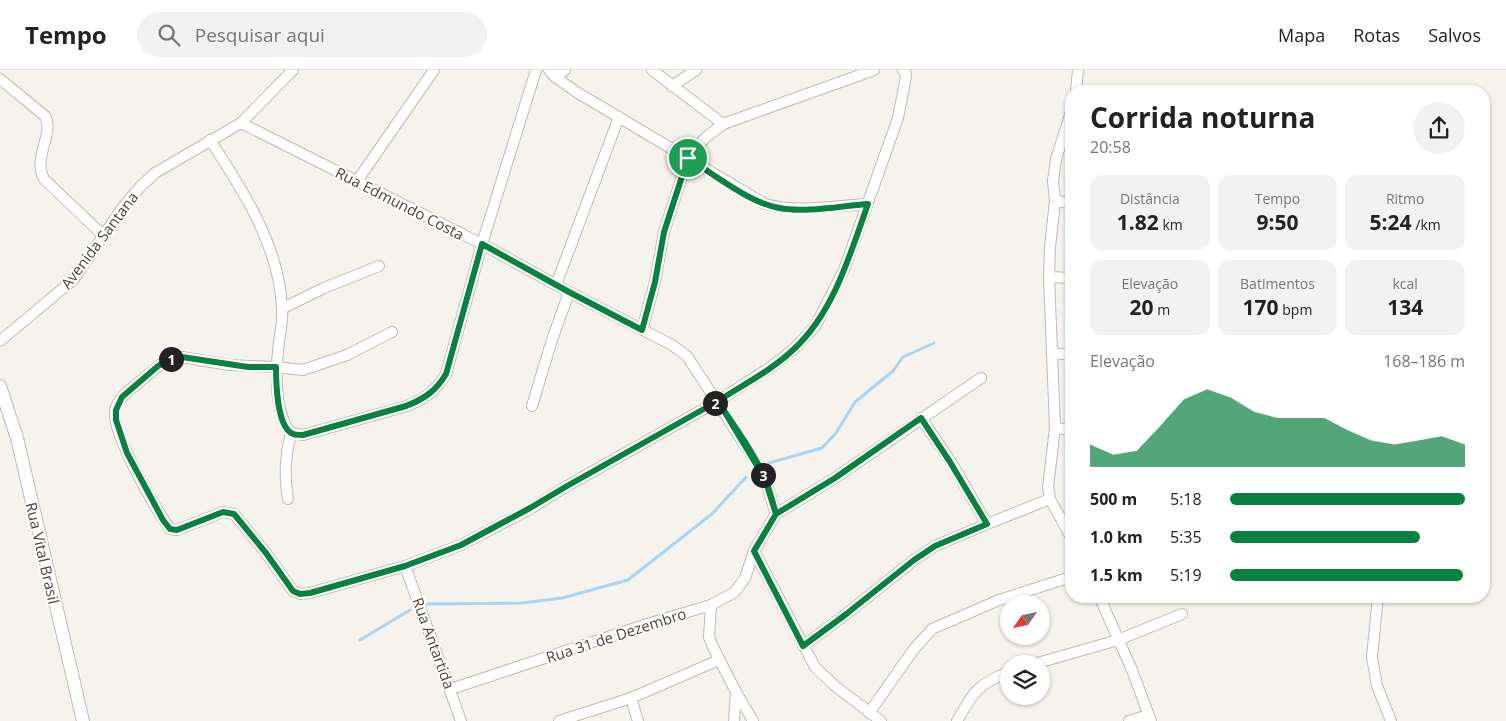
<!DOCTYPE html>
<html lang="pt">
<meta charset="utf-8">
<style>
body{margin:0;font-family:"Open Sans",sans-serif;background:#f2f2f2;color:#222;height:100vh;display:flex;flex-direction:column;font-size:19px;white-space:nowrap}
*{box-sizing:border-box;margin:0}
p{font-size:16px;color:#767676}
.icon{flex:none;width:28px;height:28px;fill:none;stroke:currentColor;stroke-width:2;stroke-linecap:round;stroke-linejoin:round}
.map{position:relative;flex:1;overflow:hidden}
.side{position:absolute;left:1065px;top:15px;width:425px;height:518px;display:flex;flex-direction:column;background:#fff;border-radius:20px;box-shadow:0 1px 4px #0004}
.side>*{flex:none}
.needle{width:32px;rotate:236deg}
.buttons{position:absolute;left:1000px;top:525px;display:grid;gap:10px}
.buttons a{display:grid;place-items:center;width:50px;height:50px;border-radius:50%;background:#fff;box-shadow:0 1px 4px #0004;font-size:25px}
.pin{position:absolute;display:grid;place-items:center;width:42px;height:42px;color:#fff;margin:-21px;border:2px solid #fff;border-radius:50%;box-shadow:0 1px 5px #0007}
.km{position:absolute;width:25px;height:25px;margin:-12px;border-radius:50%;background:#222;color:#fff;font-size:14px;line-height:25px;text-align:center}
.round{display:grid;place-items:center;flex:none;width:52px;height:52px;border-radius:26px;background:#f2f2f2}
.headline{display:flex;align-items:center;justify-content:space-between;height:85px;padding:0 25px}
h1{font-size:28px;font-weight:700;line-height:38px}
.metrics{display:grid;grid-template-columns:repeat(3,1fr);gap:8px;height:85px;padding:5px 25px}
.metrics div{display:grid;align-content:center;border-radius:12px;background:#f2f2f2;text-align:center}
.metrics b{font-size:21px;font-weight:700}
.metrics small{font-size:14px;font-weight:400}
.metrics p{font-size:14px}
.chart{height:140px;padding:10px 25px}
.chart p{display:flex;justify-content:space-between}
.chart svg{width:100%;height:90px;margin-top:5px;fill:#0b8043;opacity:.7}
ul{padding:0 25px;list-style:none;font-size:16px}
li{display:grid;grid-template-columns:80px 60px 1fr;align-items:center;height:38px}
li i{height:12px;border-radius:6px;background:#0b8043}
header{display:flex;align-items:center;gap:30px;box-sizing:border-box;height:70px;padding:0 25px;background:#fff;border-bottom:1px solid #e0e0e0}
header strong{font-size:24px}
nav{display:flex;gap:28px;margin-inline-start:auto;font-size:18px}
.search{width:350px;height:45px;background:#f2f2f2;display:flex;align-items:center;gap:12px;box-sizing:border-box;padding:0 18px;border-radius:28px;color:#767676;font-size:19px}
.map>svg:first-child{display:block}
</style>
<header>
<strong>Tempo</strong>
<div class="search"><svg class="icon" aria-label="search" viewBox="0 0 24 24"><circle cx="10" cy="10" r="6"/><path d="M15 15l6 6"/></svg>Pesquisar aqui</div>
<nav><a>Mapa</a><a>Rotas</a><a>Salvos</a></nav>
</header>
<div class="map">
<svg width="1506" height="651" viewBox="0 0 1506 651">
<rect width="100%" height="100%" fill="#f6f3ec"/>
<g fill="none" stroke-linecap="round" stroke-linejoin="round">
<g stroke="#a9d4f2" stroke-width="3">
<path d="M769 393 822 378 836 363 855 332 893 301 903 287 934 273"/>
<path d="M427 534 522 533 562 528 628 510 713 443 746 407"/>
<path d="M360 570 410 540"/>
</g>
<defs>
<g id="minor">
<path d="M549 0 555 7 578 23 765 134C798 143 833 136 867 134"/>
<path d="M652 0 723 54"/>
<path d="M555 7 565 0"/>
<path d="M0 9 45 46C55 64 32 87 44 109L104 166"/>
<path d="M672 16 696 0"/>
<path d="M1076 21 1078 0"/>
<path d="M1071 42 1056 89 1053 111 1055 131 1050 177 1049 207 1055 358 1048 417 1050 429 1071 467"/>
<path d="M241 53 482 174 569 222 672 275 687 286 756 392 765 409 776 444"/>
<path d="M210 70C243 120 279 176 282 237 283 248 281 260 279 271 276 295 275 316 280 339 285 355 285 363 303 365L407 336C424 329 436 321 446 304L482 174 536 0"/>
<path d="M357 111 434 0"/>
<path d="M1055 131 1071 133"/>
<path d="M1049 207 1071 208"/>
<path d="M556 215 619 47"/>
<path d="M283 238 324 218 379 196"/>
<path d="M642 260 655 212 664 162 688 88 705 68 723 54 874 0"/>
<path d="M392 262 347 285 303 300 276 297 229 295 182 287C165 288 155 299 143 309 133 318 117 327 115 341 112 364 155 438 170 459L177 460 223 442 234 444 266 483 293 521 300 524 310 523 405 496 461 475 530 439 567 416 718 331 771 297 794 279 816 255 844 200 898 48 905 12 906 4 903 0"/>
<path d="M0 271 73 210 123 137 140 117 155 103 241 53 293 0"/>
<path d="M1052 283 1071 285"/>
<path d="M532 336 551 273 569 222"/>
<path d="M921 348 951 392 987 454"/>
<path d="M1055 358 1071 360"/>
<path d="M288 429C284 407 285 385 291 363"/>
<path d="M754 481 815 597 835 616 881 651"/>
<path d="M405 496 461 651"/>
<path d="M1099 526 1132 600 1151 651"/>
<path d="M1378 526 1372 587 1377 616 1391 651"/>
<path d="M711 535 709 567 713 577 736 622 753 651"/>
<path d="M803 576 845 545 914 490 935 476 987 454 1050 429"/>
<path d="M1034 594 1118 570 1182 544"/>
<path d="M451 619 644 555 711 535 735 522 745 508 754 481 776 444 835 408 981 308"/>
<path d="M631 628 638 651"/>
<path d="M869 643 914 579 932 559 999 530 1071 507"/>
<path d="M559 651 631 628 719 590"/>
<path d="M734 651 736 622"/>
<path d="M957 651C973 623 977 614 1009 602"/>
<path d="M1129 651 1148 645"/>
</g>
<path id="tertiary" d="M0 316 17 368 83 651"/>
</defs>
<use href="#minor" stroke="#c2bbae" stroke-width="12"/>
<use href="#tertiary" stroke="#c2bbae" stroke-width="14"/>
<use href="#minor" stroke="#fff" stroke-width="10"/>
<use href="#tertiary" stroke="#fff" stroke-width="12"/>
</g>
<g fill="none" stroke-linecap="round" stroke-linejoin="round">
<defs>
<path id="route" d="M688 88 664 162 655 212 642 260 569 222 482 174 446 304C436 321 424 329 406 336L303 365C299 365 294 365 291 363 277 354 276 312 276 297H248L182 287 174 288 158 296 122 327 116 340V350L127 383 163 450 170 459 177 460 223 442 234 444 266 483 293 521 300 524 310 523 405 496 461 475 530 438 567 416 718 331 765 409 776 444 754 481 803 576 845 545 914 490 935 476 987 454 950 392 921 348 835 408 776 444C773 433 770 422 766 411 756 385 733 355 718 331 743 315 772 300 794 279 834 242 850 184 868 134 840 136 806 143 779 138 750 133 713 104 688 88"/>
</defs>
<use href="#route" stroke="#fff" stroke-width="10"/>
<use href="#route" stroke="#0b8043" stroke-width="6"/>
</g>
<g text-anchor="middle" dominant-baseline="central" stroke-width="4" stroke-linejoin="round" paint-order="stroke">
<g font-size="15" fill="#4b4439" stroke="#fff">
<text transform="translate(400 133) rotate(27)">Rua Edmundo Costa</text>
<text transform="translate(99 170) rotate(-53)">Avenida Santana</text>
<text transform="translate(43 483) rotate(77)">Rua Vital Brasil</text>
<text transform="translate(616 565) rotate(-18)">Rua 31 de Dezembro</text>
<text transform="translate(434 573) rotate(70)">Rua Antartida</text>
</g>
</g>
</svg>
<div class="buttons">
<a><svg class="needle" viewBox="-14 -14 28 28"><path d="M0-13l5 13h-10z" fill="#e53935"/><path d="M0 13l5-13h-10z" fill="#767676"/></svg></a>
<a><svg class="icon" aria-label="layers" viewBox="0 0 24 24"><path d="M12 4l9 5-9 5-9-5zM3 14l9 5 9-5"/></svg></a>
</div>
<div class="pin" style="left:688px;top:88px;background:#1e9e55"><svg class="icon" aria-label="arrive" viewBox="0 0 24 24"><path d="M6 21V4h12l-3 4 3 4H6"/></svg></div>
<b class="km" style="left:171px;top:289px">1</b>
<b class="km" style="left:715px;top:333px">2</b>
<b class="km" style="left:763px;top:405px">3</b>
<section class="side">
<div class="headline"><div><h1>Corrida noturna</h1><p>20:58</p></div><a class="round"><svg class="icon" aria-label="share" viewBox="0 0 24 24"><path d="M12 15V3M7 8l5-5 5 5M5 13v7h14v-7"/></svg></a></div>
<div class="metrics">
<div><p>Distância</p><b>1.82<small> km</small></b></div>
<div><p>Tempo</p><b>9:50</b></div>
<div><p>Ritmo</p><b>5:24<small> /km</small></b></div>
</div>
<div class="metrics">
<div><p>Elevação</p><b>20<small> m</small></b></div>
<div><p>Batimentos</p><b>170<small> bpm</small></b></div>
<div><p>kcal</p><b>134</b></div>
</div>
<div class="chart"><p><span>Elevação</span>168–186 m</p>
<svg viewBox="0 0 160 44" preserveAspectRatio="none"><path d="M0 44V33L10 38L20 36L30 24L40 11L50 6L60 10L70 17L80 20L90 20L100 20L110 26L120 31L130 33L140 31L150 29L160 33V44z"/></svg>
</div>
<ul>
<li><b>500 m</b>5:18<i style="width:100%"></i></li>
<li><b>1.0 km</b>5:35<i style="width:81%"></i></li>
<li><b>1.5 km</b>5:19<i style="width:99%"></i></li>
</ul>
</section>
</div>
